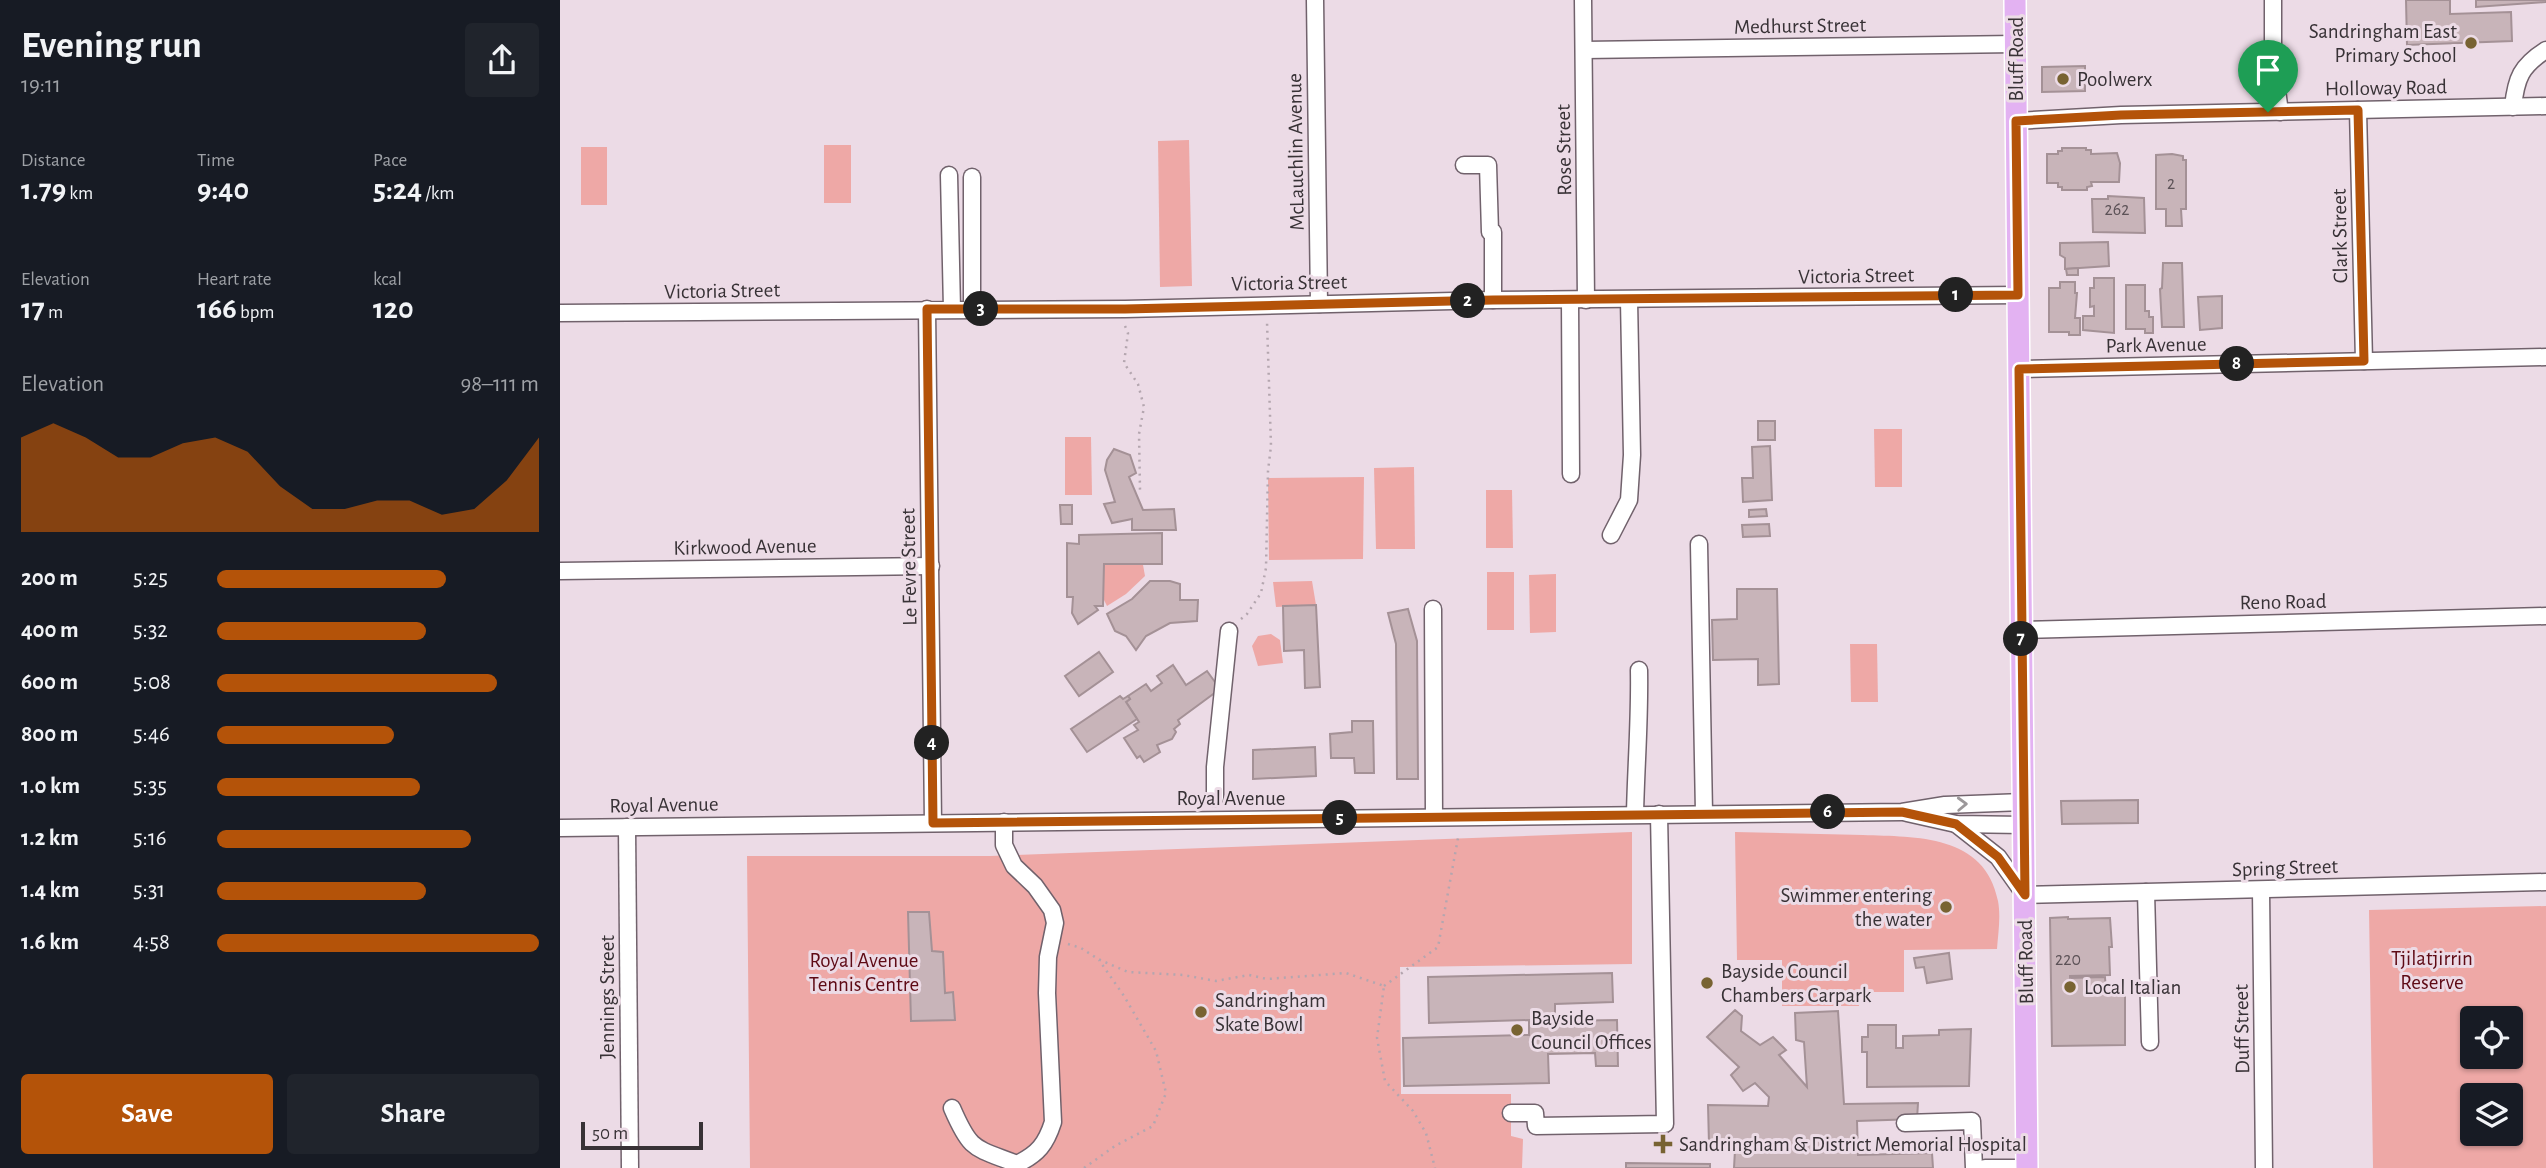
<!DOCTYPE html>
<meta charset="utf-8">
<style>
body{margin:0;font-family:"Alegreya Sans",sans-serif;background:#20242c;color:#f1f3f6;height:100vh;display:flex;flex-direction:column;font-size:26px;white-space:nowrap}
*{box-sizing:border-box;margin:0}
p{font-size:23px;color:#9ea1a6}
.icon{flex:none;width:38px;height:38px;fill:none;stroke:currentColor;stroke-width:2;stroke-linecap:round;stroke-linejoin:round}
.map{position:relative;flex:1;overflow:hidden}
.drawer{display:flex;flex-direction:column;background:#171b24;width:560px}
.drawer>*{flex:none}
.buttons{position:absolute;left:1900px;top:1006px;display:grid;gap:14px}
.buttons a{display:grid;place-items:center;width:63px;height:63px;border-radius:7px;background:#171b24;box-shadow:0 2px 5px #0004;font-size:35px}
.scale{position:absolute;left:21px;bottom:18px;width:122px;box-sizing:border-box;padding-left:7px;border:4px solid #383236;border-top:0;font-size:19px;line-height:24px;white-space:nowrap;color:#383236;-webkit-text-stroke:5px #ecdbe6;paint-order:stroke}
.pin{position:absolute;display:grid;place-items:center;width:60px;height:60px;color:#fff;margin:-72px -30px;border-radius:50% 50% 50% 0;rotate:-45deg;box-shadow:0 0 7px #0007}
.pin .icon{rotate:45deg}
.km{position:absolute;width:35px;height:35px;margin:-18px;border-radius:50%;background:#222;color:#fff;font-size:19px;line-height:35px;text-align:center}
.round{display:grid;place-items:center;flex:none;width:74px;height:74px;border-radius:7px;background:#20242c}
.overview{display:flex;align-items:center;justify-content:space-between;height:119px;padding:0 21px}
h1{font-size:38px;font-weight:700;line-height:52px}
.stats{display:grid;grid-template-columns:repeat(3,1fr);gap:10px;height:119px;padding:7px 21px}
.stats div{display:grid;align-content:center}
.stats b{font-size:30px;font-weight:700}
.stats small{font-size:19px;font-weight:400}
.stats p{font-size:19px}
.chart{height:196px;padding:14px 21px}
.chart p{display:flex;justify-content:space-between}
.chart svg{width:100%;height:126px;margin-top:7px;fill:#b45309;opacity:.7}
.button{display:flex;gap:14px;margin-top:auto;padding:14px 21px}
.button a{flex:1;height:80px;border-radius:7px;background:#b45309;color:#fff;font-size:28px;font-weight:700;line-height:80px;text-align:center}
.button a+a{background:#20242c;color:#f1f3f6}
ul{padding:0 21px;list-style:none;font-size:23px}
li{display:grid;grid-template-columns:112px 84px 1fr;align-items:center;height:52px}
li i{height:18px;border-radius:9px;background:#b45309}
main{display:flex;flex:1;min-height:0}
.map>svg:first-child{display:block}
</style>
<main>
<section class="drawer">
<div class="overview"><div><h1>Evening run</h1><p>19:11</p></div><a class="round"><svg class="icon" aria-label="share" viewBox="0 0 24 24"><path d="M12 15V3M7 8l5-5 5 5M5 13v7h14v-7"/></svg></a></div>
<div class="stats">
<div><p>Distance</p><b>1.79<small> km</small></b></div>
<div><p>Time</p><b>9:40</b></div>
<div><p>Pace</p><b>5:24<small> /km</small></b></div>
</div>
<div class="stats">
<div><p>Elevation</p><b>17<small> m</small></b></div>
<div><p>Heart rate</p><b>166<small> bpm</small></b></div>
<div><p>kcal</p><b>120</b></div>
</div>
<div class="chart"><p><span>Elevation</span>98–111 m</p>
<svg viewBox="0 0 160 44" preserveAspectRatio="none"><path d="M0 44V11L10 6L20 11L30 18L40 18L50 13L60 11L70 16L80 28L90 36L100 36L110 33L120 33L130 38L140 36L150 26L160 11V44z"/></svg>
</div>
<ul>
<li><b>200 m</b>5:25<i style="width:71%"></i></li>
<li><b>400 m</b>5:32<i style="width:65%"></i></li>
<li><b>600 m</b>5:08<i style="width:87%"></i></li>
<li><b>800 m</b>5:46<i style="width:55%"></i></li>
<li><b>1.0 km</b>5:35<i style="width:63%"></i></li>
<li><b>1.2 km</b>5:16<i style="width:79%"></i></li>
<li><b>1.4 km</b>5:31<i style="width:65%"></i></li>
<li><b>1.6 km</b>4:58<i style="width:100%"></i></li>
</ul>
<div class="button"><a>Save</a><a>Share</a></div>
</section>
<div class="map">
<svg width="1986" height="1168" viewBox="0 0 1986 1168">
<rect width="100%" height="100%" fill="#ecdbe6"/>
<g fill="#eea8a6" fill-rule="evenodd">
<path d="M629 140 632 286 600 287 598 141Z"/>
<rect x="264" y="145" width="27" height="58"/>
<rect x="21" y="147" width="26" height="58"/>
<path d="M1314 429H1342V487H1315Z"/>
<path d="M505 437H531L532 495H505Z"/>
<path d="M854 467 855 549H816L814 468Z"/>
<path d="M804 477 803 559 709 560 708 478Z"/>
<path d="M926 490H952L953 548H926Z"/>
<path d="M544 564 583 565 585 576 566 594 547 606 544 600Z"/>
<rect x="927" y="572" width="27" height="58"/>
<path d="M996 574V632L970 633 969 575Z"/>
<path d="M752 581 756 605 716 607 713 582Z"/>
<path d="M711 634 720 640 723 663 698 666 692 646 698 636Z"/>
<path d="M1290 644H1317L1318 702H1291Z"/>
<path d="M1072 832V964L840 967 841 1094H951V1136L963 1139 962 1168H190L187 856H430Z"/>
<path d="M1175 832C1217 833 1260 834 1303 835 1356 837 1425 834 1438 901 1441 917 1438 934 1437 949L1344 950V992H1298L1299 1006H1222V960H1177Z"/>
<path d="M1986 906V1168H1813L1809 910ZM1951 1018V1057H1913V1018ZM1913 1096H1951V1134H1913Z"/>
</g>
<g fill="#c8b4b9" stroke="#a49196" stroke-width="2">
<path d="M1846 0H1890V14L1951 12 1952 41 1847 45Z"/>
<path d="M1916 0H1986V2L1916 7Z"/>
<path d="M1525 66V91L1482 92V67Z"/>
<path d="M1502 148H1526V150H1531V154L1557 153 1560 163 1559 182H1531L1532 186 1527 187V190H1502V187H1498V183H1487V154H1498V151H1502Z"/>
<path d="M1612 154 1623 156V160H1626V209H1621L1622 226H1606V209H1596V155Z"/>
<path d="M1548 196 1584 198 1585 233 1533 232 1532 199H1548Z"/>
<path d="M1548 242 1549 266 1505 269V258L1500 255V243Z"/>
<path d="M1603 263H1622L1624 327H1602L1600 289 1602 288Z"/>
<path d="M1518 268V275H1507L1506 269Z"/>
<path d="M1534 278H1554V333L1523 330V316H1534V306L1530 307V288H1534Z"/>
<path d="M1500 282H1515V293H1517L1515 318H1520V335H1509V332H1489V288H1500Z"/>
<path d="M1566 285H1585V311H1589V317H1593V333H1585V329H1566Z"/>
<path d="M1662 296V328L1640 330 1638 297Z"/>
<rect x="1198" y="421" width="17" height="19"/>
<path d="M1210 446 1212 500 1183 502 1182 478H1193L1192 447Z"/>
<path d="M554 449 570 455 576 473 569 477 583 510 614 509 616 530H572V519L552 523 544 504 555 502 545 470 547 460Z"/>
<path d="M500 505H512V524H501Z"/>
<path d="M1206 509 1207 516 1189 517V510Z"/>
<path d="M1209 524 1210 536 1183 537 1182 525Z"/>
<path d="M602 533V564H544L543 606H535L538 610 518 624 512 613 513 597H507V543L519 544V535Z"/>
<path d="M590 581H610L620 584V600H638L637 621 610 623 586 636 576 650 566 636 555 631 547 614 572 599Z"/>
<path d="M1177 589H1217L1219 684 1198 685V659L1153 660 1152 620 1177 619Z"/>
<path d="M756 605 760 687 745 688 744 650 724 651 723 606Z"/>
<path d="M848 609 857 641 858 779H837L836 644 828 613Z"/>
<path d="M539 652 553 672 519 696 505 676Z"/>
<path d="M613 665 626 685 647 671 660 689 618 720 620 724 614 729 616 732 612 739 597 745 600 752 584 762 580 756 577 758 564 738 578 730 574 725 579 722 566 702 570 699 568 696 586 684 591 691 602 683 597 676Z"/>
<path d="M560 696 563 699 568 696 570 699 566 702 577 719 527 752 511 729Z"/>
<path d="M792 721H813L814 773H795L794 758H771L770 734 792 732Z"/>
<path d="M755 747 756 776 693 779V750Z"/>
<path d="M1578 800V823L1502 824 1501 801Z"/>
<path d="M348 912H369L372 951 383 952 385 993 393 992 395 1020 351 1021Z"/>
<path d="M1508 917V919L1550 918 1552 947H1549L1550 975 1510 976V978L1545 977 1546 992H1565V1045L1492 1046 1490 918Z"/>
<path d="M1389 953 1392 979 1367 983 1364 967 1356 968 1354 958Z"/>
<path d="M1052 973 1053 1002 995 1004V1021L1057 1020 1058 1066H1036L1035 1053 988 1054 989 1083 844 1086 843 1038 969 1035V1020L869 1023 868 977Z"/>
<path d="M1175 1010 1182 1016 1181 1031 1200 1045 1213 1037 1226 1050 1219 1055 1247 1087 1244 1042 1236 1040 1235 1013 1278 1011 1284 1104 1358 1103 1357 1119 1297 1121 1298 1155 1372 1153 1373 1168H1174L1175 1150H1221L1220 1145 1149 1144 1148 1105 1208 1106 1209 1097 1195 1083 1183 1091 1171 1075 1179 1067 1147 1037Z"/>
<path d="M1308 1025H1336V1048H1343V1036L1379 1035V1030L1411 1029 1409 1086 1307 1087V1052H1302V1037H1308Z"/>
<path d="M1066 1163 1150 1164V1168H1066Z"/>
</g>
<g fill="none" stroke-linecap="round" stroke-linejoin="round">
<defs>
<g id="minor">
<path d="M755 0 759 304"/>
<path d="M1023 0 1026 300"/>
<path d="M1713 0V61L1720 112"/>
<path d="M1024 50 1456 44"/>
<path d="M1953 107C1956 78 1961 66 1986 50"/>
<path d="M1798 110 1804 361"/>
<path d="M1456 121 1561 115 1986 106"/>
<path d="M904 165H928L930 232H933V300"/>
<path d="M389 175 392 309"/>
<path d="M1010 300 1011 474"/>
<path d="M367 309 373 823"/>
<path d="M412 309V177"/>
<path d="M0 313 565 309 933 300 1458 295"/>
<path d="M1459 369 1986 357"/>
<path d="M1051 535 1069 500 1072 455 1069 300"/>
<path d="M1139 544 1144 813"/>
<path d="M0 571 371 566"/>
<path d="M873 609 874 817"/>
<path d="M1461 630 1986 616"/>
<path d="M655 798V767L669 631"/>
<path d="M1347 813 1396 824 1463 825"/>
<path d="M1075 814C1076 766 1080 718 1079 670"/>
<path d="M1396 824 1438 857 1465 895 1986 882"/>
<path d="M67 827 70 1168"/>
<path d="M0 828 1342 812 1385 805 1463 802"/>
<path d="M1701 890 1704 1168"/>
<path d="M1586 892 1590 1042"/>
<path d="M392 1108C411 1152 414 1147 457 1164 478 1154 486 1144 493 1122L487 993 488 957 495 923 492 910 475 886 454 866 444 845V822"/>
<path d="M951 1113H975L976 1126 1105 1124 1099 814"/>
<path d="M1345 1123 1412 1121 1414 1168"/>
<path d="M1425 1168H1467"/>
</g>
<path id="major" d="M1455 0 1467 1168"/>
</defs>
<use href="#minor" stroke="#71626c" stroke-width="19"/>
<use href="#major" stroke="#fff" stroke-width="24"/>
<g stroke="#b4a6af" stroke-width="2.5" stroke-dasharray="2 5" stroke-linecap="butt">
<path d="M565 326 568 333 564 363 578 384 584 407 579 434 580 490"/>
<path d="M681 619 687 614 701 593 706 568 708 471 711 446 707 322"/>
<path d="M508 944 521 948 538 959 568 972 623 975 656 981 689 975 707 979 786 973 824 986 817 1038 825 1081 853 1111 866 1133 875 1168"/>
<path d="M824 986 878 947 898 838"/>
<path d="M524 1168 555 1146 593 1126 606 1093 596 1051 564 996 539 960"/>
</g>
<use href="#minor" stroke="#fff" stroke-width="16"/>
<use href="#major" stroke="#e3b2f2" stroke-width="21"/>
</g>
<defs><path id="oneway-chevron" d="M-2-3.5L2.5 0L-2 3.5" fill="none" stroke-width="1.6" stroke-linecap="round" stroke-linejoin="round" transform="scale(1.75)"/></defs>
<use stroke="#9c989a" href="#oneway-chevron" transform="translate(1402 804) rotate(-2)"/>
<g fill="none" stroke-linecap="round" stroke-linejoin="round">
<defs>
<path id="route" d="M1798 110 1804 361 1459 369 1465 895 1438 857 1396 824 1342 812 373 823 367 309H565L933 300 1458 295 1456 121 1561 115Z"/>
</defs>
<use href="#route" stroke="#fff" stroke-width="14"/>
<use href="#route" stroke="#b45309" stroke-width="9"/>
</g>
<g fill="#786332" stroke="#ecdbe6" stroke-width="2.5">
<circle cx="1911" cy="43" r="7"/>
<circle cx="1503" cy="79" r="7"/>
<circle cx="1386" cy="907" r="7"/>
<circle cx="1147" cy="983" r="7"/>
<circle cx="1510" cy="987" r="7"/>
<circle cx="641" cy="1012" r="7"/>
<circle cx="957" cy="1030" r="7"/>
<path d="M1099.5 1133.5h7v7h7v7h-7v7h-7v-7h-7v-7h7z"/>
</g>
<g text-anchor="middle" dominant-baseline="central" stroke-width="6" stroke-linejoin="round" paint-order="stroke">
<g font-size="18" fill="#5c5257">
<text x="1611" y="184">2</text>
<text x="1557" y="210">262</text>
<text x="1508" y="960">220</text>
</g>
<g font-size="21" fill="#383236" stroke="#ecdbe6">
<text transform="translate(1240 26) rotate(-1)">Medhurst Street</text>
<text transform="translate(1456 59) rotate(-90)">Bluff Road</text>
<text transform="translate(1826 88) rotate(-1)">Holloway Road</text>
<text transform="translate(1004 150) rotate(-91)">Rose Street</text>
<text transform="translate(736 152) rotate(-91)">McLauchlin Avenue</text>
<text transform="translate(1780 236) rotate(-91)">Clark Street</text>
<text transform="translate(1296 276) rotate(-1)">Victoria Street</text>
<text transform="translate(729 283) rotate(-1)">Victoria Street</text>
<text transform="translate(162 291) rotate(-1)">Victoria Street</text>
<text transform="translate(1596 345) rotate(-1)">Park Avenue</text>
<text transform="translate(185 547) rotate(-1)">Kirkwood Avenue</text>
<text transform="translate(349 567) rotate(-91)">Le Fevre Street</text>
<text transform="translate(1723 602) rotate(-1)">Reno Road</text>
<text x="671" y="798">Royal Avenue</text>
<text transform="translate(104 805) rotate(-1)">Royal Avenue</text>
<text transform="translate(1725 868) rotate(-2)">Spring Street</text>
<text transform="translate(1466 962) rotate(-91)">Bluff Road</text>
<text transform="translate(47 997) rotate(-90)">Jennings Street</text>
<text transform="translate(1682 1029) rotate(-91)">Duff Street</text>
</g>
<g font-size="21" fill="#383236" stroke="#ecdbe6" text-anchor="start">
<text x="1897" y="31" text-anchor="end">Sandringham East<tspan x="1897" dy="24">Primary School</tspan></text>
<text x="1517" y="79">Poolwerx</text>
<text x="1372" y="895" text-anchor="end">Swimmer entering<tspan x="1372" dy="24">the water</tspan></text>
<text x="1161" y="971">Bayside Council<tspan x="1161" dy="24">Chambers Carpark</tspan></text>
<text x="1524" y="987">Local Italian</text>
<text x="655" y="1000">Sandringham<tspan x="655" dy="24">Skate Bowl</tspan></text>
<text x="971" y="1018">Bayside<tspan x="971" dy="24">Council Offices</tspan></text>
<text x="1119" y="1144">Sandringham &amp; District Memorial Hospital</text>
</g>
<g font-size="21" fill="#5e0a15" stroke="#ecdbe6">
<text x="1872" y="958">Tjilatjirrin<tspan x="1872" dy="24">Reserve</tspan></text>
<text x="304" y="960">Royal Avenue<tspan x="304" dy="24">Tennis Centre</tspan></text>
</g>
</g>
</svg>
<div class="buttons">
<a><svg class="icon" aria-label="locate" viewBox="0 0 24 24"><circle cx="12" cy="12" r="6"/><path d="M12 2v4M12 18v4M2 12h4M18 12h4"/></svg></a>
<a><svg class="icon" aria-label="layers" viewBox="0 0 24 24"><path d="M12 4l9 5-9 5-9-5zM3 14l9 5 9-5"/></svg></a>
</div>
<div class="scale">50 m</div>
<div class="pin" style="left:1708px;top:112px;background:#1e9e55"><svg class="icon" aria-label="arrive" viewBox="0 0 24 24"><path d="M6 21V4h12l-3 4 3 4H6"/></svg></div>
<b class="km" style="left:1396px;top:295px">1</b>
<b class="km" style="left:908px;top:301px">2</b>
<b class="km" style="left:421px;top:309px">3</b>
<b class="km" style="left:372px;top:743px">4</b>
<b class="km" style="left:780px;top:818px">5</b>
<b class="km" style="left:1268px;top:812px">6</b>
<b class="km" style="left:1461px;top:639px">7</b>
<b class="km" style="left:1677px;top:364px">8</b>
</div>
</main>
